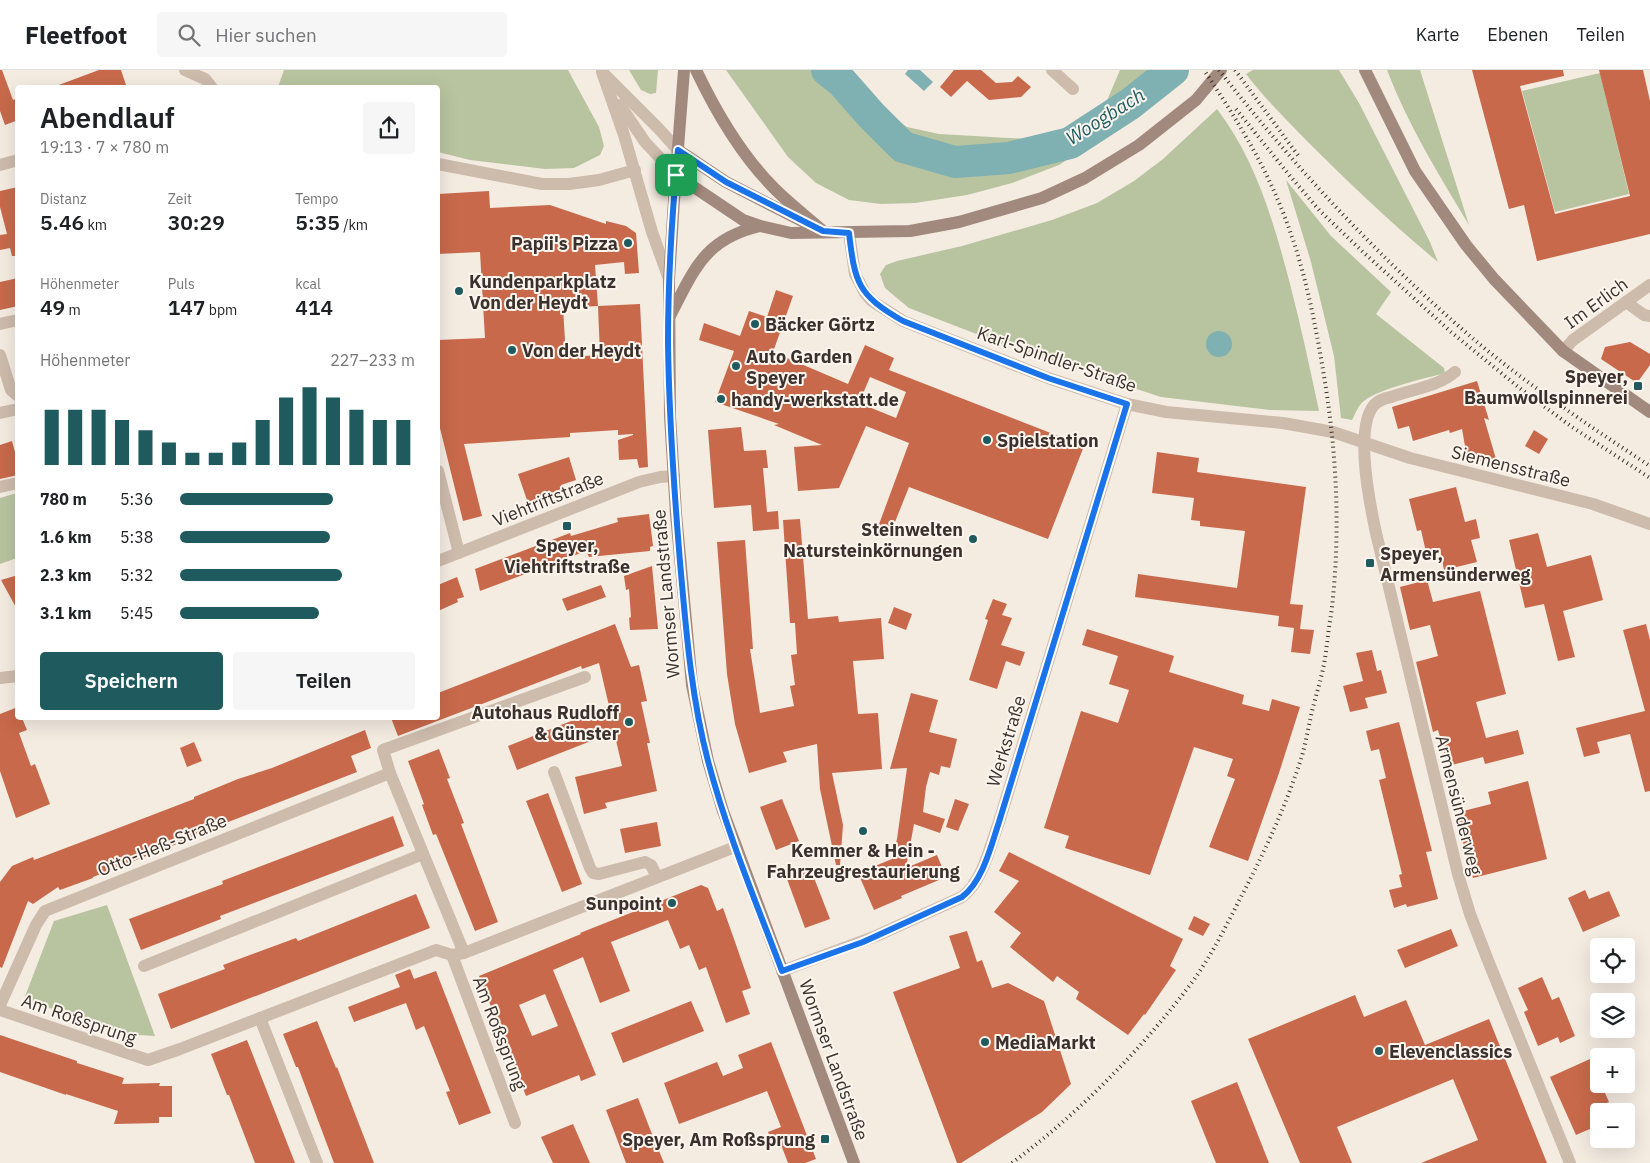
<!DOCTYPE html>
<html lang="de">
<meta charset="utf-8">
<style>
body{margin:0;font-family:"IBM Plex Sans",sans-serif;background:#f6f6f6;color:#202124;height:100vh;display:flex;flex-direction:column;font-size:19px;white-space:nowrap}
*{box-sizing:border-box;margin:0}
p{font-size:16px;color:#757577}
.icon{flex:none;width:28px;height:28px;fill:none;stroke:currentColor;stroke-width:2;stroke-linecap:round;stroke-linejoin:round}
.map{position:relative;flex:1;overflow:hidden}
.sheet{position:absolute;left:15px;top:15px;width:425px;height:635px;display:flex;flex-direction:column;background:#fff;border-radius:5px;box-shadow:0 5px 20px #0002}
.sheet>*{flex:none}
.fabs{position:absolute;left:1590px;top:868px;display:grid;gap:10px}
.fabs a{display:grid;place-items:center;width:45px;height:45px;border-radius:5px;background:#fff;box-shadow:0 5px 20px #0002;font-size:25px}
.pin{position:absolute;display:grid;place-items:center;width:42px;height:42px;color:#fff;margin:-21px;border-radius:10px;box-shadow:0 2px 8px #0006}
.round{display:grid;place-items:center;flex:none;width:52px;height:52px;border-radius:5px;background:#f6f6f6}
.headline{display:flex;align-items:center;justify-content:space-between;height:85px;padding:0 25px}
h1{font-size:28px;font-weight:600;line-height:38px}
.figures{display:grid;grid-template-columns:repeat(3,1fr);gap:8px;height:85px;padding:5px 25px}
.figures div{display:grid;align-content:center}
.figures b{font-size:21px;font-weight:600}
.figures small{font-size:14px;font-weight:400}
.figures p{font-size:14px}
.chart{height:140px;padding:10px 25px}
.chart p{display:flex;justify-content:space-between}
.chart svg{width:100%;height:90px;margin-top:5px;stroke:#1f5a5e;stroke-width:6}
.action{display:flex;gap:10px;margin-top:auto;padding:10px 25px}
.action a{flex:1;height:58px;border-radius:5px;background:#1f5a5e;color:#fff;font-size:20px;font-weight:600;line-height:58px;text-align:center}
.action a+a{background:#f6f6f6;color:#202124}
ul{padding:0 25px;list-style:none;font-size:16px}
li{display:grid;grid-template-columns:80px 60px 1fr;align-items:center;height:38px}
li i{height:12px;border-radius:6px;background:#1f5a5e}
header{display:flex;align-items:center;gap:30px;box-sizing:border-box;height:70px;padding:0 25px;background:#fff;border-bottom:1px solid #e0e0e0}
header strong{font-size:24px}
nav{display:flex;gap:28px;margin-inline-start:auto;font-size:18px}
.search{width:350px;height:45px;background:#f6f6f6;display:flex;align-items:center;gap:12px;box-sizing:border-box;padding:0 18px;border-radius:5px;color:#757577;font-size:19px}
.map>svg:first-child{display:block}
</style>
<header>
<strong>Fleetfoot</strong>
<div class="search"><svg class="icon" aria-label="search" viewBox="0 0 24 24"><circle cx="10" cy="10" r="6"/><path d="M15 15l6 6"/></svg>Hier suchen</div>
<nav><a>Karte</a><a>Ebenen</a><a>Teilen</a></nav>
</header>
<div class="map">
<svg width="1650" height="1093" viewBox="0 0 1650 1093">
<rect width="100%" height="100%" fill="#f4ebe1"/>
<g fill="#b8c4a0">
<path d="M284 0H568L599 57 604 76 600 85 574 98 545 99 470 90 438 82V18L278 17Z"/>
<path d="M629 0H658L656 23 650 24 641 20Z"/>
<path d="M726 0H847L883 41 907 57 939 64 1046 70 1076 61 1103 40 1120 0H1189L1135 46 1059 95 1012 113 967 125 915 133 881 134 849 130 816 113 788 87Z"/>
<path d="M1253 0H1339L1359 33 1430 172 1438 192C1392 154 1350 114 1308 72 1287 50 1265 29 1246 4Z"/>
<path d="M1387 0H1420L1469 155C1439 105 1408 55 1387 0Z"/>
<path d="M1600 3 1629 124 1555 142 1522 21Z"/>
<path d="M1217 39C1256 90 1274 153 1290 214 1301 256 1310 299 1319 341L1270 340 1161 327 1023 282 909 238 885 218 880 204 886 195 897 191 962 176 1052 150 1097 133 1134 111 1163 89Z"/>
<path d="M1286 110 1331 166 1391 222 1376 244 1444 298 1445 303C1423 309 1381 318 1364 331 1358 335 1355 345 1352 350L1341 348 1334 286 1311 192Z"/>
<path d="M17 423V488L0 494V428Z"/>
<path d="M107 835 155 966 123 964 24 929 54 851Z"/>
</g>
<g fill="#7fb0b2">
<path d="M908 0H920L933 12 924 21 905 4Z"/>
<circle cx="1219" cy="274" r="13"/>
</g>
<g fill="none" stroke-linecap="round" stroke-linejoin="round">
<path stroke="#7fb0b2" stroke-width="32" d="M827 0 842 12 871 45 903 77 955 92 1009 88 1070 73 1130 34 1173 0"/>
</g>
<g fill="#c8694b" fill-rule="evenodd">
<path d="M0 0H2L13 30 18 28V50L5 55 0 41Z"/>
<path d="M99 0H121L127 18H57L56 16Z"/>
<path d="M954 0H981L996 13 1012 12 1018 6 1031 17 1021 27 989 30 967 11 951 27 940 17Z"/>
<path d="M1472 0H1563L1564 6 1520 16 1555 144 1630 126 1599 0H1643L1650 31V164L1537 191 1524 135 1509 139Z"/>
<path d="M18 117V186H12L10 178 0 180V165L7 164 0 137V121Z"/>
<path d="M489 121 490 138 550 135 606 154V151L626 156 636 163 639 203 625 204 624 192 595 195 598 236 640 234 648 397 639 398 637 389 619 390 618 370 633 365V364L618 365V360L570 363V367L464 374 482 446 463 451 438 350V270L485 268 480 182 438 184V124ZM598 236 600 285 566 287 563 238Z"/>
<path d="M18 208V236L0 240V212Z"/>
<path d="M776 220 793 226 773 282 848 314 865 275 894 288 889 300 1084 376 1048 469 909 417 891 462 878 457 909 373 866 356 839 418 798 421 794 377 822 375 774 355 779 354 715 332 734 281 699 270 704 253 740 266 749 241 767 247ZM870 307 906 322 896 348 859 333Z"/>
<path d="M1630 272 1650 284V295L1637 313 1601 289 1605 277Z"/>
<path d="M1477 311 1489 350 1484 348 1496 389 1468 393 1462 359 1450 363 1449 360 1413 371 1409 356 1398 359 1392 337Z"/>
<path d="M741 357 744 381 766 380 768 398H763L767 442 778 441 779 459 753 461 751 435 714 438 708 360Z"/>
<path d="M1534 360 1548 369 1539 384 1525 376Z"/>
<path d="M12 371 18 393V405L0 409V375Z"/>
<path d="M1157 382 1199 388 1197 402 1306 417 1290 534 1303 535 1300 559 1314 560 1310 584 1291 582 1294 558 1278 556 1279 546 1135 527 1138 504 1237 518 1245 461 1200 456V451L1191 450 1194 428 1152 423Z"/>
<path d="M569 387 576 410 561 415 563 421 528 433 518 404Z"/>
<path d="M1456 417 1465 452 1476 449 1480 468 1471 470 1477 492 1444 500 1440 479 1426 482 1421 460 1417 461 1409 429Z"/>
<path d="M649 444 653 476 650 477V481L589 487 586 481 480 521 475 499 570 463 571 466 618 452 617 448Z"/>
<path d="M800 449 808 549 838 546 839 552 881 548 884 589 853 591 858 644 878 643 882 699 832 703 843 755 840 795H836L820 719 817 674 783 682 787 692 749 703 735 654 727 604 717 472 745 470 753 579H750L760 643 794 636 790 616 795 615 791 585 797 584 795 553H790L783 450Z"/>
<path d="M1538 463 1547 497 1591 485 1603 530 1563 541 1575 587 1558 591 1544 534 1525 538 1509 470Z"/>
<path d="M652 496 658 559 630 560 629 548 631 547 629 519 626 520 624 506Z"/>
<path d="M18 505V541L1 510Z"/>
<path d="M457 507 464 527 457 529 458 532 438 541V515Z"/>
<path d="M1427 510 1433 532 1480 521 1506 624 1476 632 1486 668 1518 660 1524 684 1485 694 1483 687 1448 696 1438 660 1433 662 1416 592 1438 586 1430 555 1410 560 1400 517Z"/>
<path d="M601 515 606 527 567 541 562 529Z"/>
<path d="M993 529 1007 534 1002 545 1012 548 1001 575 1025 582 1020 596 1006 591 997 619 969 610 988 550 985 549Z"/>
<path d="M894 537 912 544 906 560 888 553Z"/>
<path d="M615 554 631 597 639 595 647 631 641 632 650 673H647L657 721 605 733 607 738 584 744 575 707 622 696 614 662 517 700 508 676 609 636 599 593 582 599 581 596 398 666 391 648H438V623Z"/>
<path d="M1646 554 1650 570V721L1645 722 1630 664 1597 672 1600 683 1584 687 1576 658 1645 641 1623 560Z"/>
<path d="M1087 559 1174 586 1169 602 1244 625 1242 634 1269 641 1272 629 1300 637 1279 703 1248 791 1209 777 1235 709 1227 706 1233 689 1194 677 1150 805 1065 778 1069 766 1044 758 1081 641 1118 653 1129 620 1109 614 1118 586 1082 575Z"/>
<path d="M1372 580 1377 601 1381 600 1387 623 1365 628 1368 638 1350 642 1343 616 1363 611 1356 583Z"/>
<path d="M911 623 938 630 929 662 957 669 950 698 941 696 939 705 930 702 926 717 923 742 945 749 940 763 914 754 906 798 937 785 946 807 901 826 902 828 874 840 858 803 892 789 897 769 907 698 890 699Z"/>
<path d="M18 637V648H22L27 660 19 663 31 696 35 694 50 734 16 748 0 701V644Z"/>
<path d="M1399 652 1432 781 1426 782 1438 829 1407 837 1406 834 1394 838 1389 820 1402 817 1399 805 1402 804 1379 710 1386 708 1379 679 1371 681 1366 661Z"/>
<path d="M365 660 371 678 351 686 357 702 192 766V768L93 807V808L60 820 58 817 33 834 28 831 2 898 0 897V812L12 796 33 787 34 790 100 765 194 729V727L238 709 272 698Z"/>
<path d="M194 672 202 691 187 697 180 678Z"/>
<path d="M439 679 450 708 447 709 464 753 461 754 498 852 475 861 436 764 433 765 422 735 424 734 408 691Z"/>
<path d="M1528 711 1547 789 1473 808 1455 743 1491 734 1488 722Z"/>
<path d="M548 723 582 814 562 822 526 731Z"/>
<path d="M782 729 799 771 776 780 760 737Z"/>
<path d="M955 729 969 734 958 761 946 757Z"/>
<path d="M393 746 404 776 220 846 221 849 141 880 129 849 223 814 222 811Z"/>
<path d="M657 752 661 776 625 783 620 759Z"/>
<path d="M1009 782 1183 869 1170 896 1176 900 1145 945 1144 944 1128 965 1076 929 1079 922 1057 906 1053 912 1010 877 1021 863 994 842 1019 811 999 801Z"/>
<path d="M811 800 830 849 805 858 787 809Z"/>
<path d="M701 815 708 818 717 841 723 838 734 869 751 918 742 921 750 944 726 953 706 897 699 900 689 875 680 879 668 850 611 872 630 921 600 933 583 887 553 900 596 1005 581 1011 579 1005 526 1026 479 906 581 864 580 863ZM545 924 558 956 532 966 519 935Z"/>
<path d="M1585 820 1589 829 1609 821 1620 846 1583 862 1568 828Z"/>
<path d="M416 824 430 858 171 959 158 924 225 899 223 895 296 868 298 871Z"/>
<path d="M1194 846 1210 854 1203 866 1188 859Z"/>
<path d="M1451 859 1458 876 1405 898 1397 880Z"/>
<path d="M967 861 977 892 982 890 992 918 1008 913 1044 931 1071 1014 1042 1042 961 1093H957L893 922 960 898 949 866Z"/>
<path d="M410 899 414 909 436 901 491 1043 459 1055 446 1022 450 1021 424 956 416 960 406 933 354 952 348 937 400 917 395 905Z"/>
<path d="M1542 907 1552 930 1559 927 1575 966 1560 973 1558 967 1538 976 1524 942 1528 940 1518 918Z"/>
<path d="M1355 925 1364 947 1406 930 1425 975 1489 949 1547 1093H1421L1478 1070 1453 1009 1337 1057 1352 1093H1300L1248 969Z"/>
<path d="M691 931 704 961 623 993 611 963Z"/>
<path d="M317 951 336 998 337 997 374 1093H334L298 997H296L283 964Z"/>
<path d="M0 965 77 991V993L124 1008 122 1014 160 1013 159 1016H172V1047H159V1053L114 1054 118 1041 66 1024V1025L0 1002Z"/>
<path d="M247 970 286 1070 295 1093H255L229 1025H227L211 984Z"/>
<path d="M771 972 816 1089 805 1093H788L780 1072 773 1075 768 1062 781 1057 767 1021 679 1054 664 1013 717 992 723 1006 743 998 738 985Z"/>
<path d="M1590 989 1599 1009V1014H1601L1609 1032 1594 1039 1599 1049V1055L1576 1065 1550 1007Z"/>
<path d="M1237 1012 1269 1093H1216L1191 1031Z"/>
<path d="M638 1028 650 1059 664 1093H626L606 1040Z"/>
<path d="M573 1054 590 1093H553L541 1067Z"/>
</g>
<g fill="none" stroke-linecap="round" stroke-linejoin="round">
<g stroke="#cdbbac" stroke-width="12">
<path d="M185 0 205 9 212 18"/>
<path d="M1052 0 1073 19"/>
<path d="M438 94 542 114H569L599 110 635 100"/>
<path d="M0 95 18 90"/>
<path d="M849 163 855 204 865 223 872 231 903 251 1048 308 1127 334 1166 342 1283 353 1333 362 1410 388 1593 434 1650 454"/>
<path d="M1626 232 1644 245 1650 246"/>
<path d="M0 254 18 250"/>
<path d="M1563 281 1573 270 1650 215"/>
<path d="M0 285 11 320 18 326"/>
<path d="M1455 302C1437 317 1413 319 1391 327 1386 328 1378 331 1374 335 1354 359 1370 435 1376 463L1458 804 1470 844 1487 888 1570 1093"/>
<path d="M0 343 18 339"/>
<path d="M438 401 459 483"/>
<path d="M0 417 18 413"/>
<path d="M438 491 639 412 660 407 674 406"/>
<path d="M0 608 18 606"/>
<path d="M554 702 590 798 593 803 599 804 645 792 651 795 657 807"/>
<path d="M390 703 383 680 585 607"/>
<path d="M452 885 515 1053"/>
<path d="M144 896 423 784"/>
<path d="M782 901 876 866 962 827C983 811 990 776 999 752L1127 334"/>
<path d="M0 935 36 855 45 841 390 703 464 883"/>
<path d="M0 940 148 990 180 979 436 880 452 885 464 883 735 777"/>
<path d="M260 948 317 1093"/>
</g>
<g stroke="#cdbbac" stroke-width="12">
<path d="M602 2 624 65 652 162 669 209"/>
<path d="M605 5 658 58 678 80"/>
<path d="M620 35 645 72 676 105"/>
</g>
<g stroke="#a18a7d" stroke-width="12">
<path d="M684 0 674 130 669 210 670 346 676 444 692 615 708 691 723 741 854 1093"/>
<path d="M696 0C716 42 739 82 771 115 787 132 806 146 823 161"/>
<path d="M1365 0 1415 101 1466 175 1494 209 1563 281 1650 342"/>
<path d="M678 80 726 112 806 153"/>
<path d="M676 105 743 150 760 156 791 163 910 161 959 152 1042 128 1085 108 1139 75 1196 30 1221 0"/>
<path d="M670 246C694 200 704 169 760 156"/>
</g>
<g stroke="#3b302b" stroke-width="4" stroke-dasharray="1 4" stroke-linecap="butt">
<path d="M1219 0C1296 99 1382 191 1477 272 1532 318 1591 357 1650 396"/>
<path d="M1235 0 1300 88"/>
<path d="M1236 39 1290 106 1320 141 1362 181 1451 262 1522 320 1572 357 1650 408"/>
<path d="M1012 1093C1079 1043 1139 982 1190 915 1211 887 1226 856 1242 825 1264 783 1284 740 1299 695 1305 678 1308 659 1312 641 1316 625 1321 610 1324 594 1327 578 1328 561 1331 545 1341 465 1337 385 1324 306 1314 245 1302 185 1277 128 1258 83 1231 41 1204 0"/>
</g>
</g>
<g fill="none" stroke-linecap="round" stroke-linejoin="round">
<defs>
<path id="route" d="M678 80 726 112 823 161 849 163C855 214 858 225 903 251L1048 308 1127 334 999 752C991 776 983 811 962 827L863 872 782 901C756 832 727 763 708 691 691 626 686 559 680 492 674 419 669 346 668 273 668 209 672 144 678 80Z"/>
</defs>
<use href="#route" stroke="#fff" stroke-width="10"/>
<use href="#route" stroke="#1a73e8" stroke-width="6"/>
</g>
<g fill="#1f5a5e" stroke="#fbf5ee" stroke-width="2">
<circle cx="628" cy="173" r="5"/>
<circle cx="459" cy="221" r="5"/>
<circle cx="755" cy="254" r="5"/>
<circle cx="512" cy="280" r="5"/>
<circle cx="736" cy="296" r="5"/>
<rect x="1633" y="311" width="10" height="10" rx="2.5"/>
<circle cx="721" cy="329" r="5"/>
<circle cx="987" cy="370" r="5"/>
<rect x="562" y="451" width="10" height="10" rx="2.5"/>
<circle cx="973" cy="469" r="5"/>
<rect x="1365" y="488" width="10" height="10" rx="2.5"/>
<circle cx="629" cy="652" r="5"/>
<circle cx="863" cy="761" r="5"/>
<circle cx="672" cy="833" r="5"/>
<circle cx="985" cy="972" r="5"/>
<circle cx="1379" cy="981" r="5"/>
<rect x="820" y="1064" width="10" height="10" rx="2.5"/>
</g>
<g text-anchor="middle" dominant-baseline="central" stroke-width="4" stroke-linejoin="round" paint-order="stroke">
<g font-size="18" font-weight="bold" fill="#3b302b" stroke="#fbf5ee" text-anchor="start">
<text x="618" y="173" text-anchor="end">Papii's Pizza</text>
<text x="469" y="211">Kundenparkplatz<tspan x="469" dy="21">Von der Heydt</tspan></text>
<text x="765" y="254">Bäcker Görtz</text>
<text x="522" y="280">Von der Heydt</text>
<text x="746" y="286">Auto Garden<tspan x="746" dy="21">Speyer</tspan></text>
<text x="1628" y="306" text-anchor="end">Speyer,<tspan x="1628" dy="21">Baumwollspinnerei</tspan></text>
<text x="731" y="329">handy-werkstatt.de</text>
<text x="997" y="370">Spielstation</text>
<text x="963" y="459" text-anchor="end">Steinwelten<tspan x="963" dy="21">Natursteinkörnungen</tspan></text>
<text x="567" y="475" text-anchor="middle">Speyer,<tspan x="567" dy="21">Viehtriftstraße</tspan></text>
<text x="1380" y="483">Speyer,<tspan x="1380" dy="21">Armensünderweg</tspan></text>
<text x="619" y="642" text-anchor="end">Autohaus Rudloff<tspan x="619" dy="21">&amp; Günster</tspan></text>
<text x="863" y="780" text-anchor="middle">Kemmer &amp; Hein -<tspan x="863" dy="21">Fahrzeugrestaurierung</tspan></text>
<text x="662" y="833" text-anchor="end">Sunpoint</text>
<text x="995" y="972">MediaMarkt</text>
<text x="1389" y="981">Elevenclassics</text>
<text x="815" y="1069" text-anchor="end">Speyer, Am Roßsprung</text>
</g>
<g font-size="18" fill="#3b302b" stroke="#fbf5ee">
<text transform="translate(1596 233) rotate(-36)">Im Erlich</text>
<text transform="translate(1057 289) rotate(19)">Karl-Spindler-Straße</text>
<text transform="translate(1511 396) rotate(14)">Siemensstraße</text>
<text transform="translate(548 429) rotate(-22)">Viehtriftstraße</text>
<text transform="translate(666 524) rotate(-95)">Wormser Landstraße</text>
<text transform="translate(1006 671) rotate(-73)">Werkstraße</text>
<text transform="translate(1459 735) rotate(76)">Armensünderweg</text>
<text transform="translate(162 775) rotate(-22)">Otto-Heß-Straße</text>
<text transform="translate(79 949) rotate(19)">Am Roßsprung</text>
<text transform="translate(500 963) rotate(69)">Am Roßsprung</text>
<text transform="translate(834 990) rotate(70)">Wormser Landstraße</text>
</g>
<g font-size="19" font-style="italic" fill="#1f5a5e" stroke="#fbf5ee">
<text transform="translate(1105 46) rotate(-32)">Woogbach</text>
</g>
</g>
</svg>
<div class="fabs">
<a><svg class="icon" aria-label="locate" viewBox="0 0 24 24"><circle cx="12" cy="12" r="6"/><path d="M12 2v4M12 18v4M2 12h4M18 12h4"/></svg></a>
<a><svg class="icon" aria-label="layers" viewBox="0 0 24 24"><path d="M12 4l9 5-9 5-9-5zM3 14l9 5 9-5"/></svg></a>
<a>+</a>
<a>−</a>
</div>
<div class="pin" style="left:676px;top:105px;background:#1e9e55"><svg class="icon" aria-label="arrive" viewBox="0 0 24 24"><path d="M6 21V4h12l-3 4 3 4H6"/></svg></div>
<section class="sheet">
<div class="headline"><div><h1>Abendlauf</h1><p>19:13 · 7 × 780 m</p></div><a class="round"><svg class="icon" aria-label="share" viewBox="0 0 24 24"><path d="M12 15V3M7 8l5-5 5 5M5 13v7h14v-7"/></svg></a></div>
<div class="figures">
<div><p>Distanz</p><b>5.46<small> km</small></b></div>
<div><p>Zeit</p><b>30:29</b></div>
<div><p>Tempo</p><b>5:35<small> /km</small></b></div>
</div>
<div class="figures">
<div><p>Höhenmeter</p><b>49<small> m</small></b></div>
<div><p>Puls</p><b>147<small> bpm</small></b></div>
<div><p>kcal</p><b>414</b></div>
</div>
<div class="chart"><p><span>Höhenmeter</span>227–233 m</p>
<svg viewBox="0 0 160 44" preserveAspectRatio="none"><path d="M5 44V17M15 44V17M25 44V17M35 44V22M45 44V27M55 44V33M65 44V38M75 44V38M85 44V33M95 44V22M105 44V11M115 44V6M125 44V11M135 44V17M145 44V22M155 44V22"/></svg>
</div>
<ul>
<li><b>780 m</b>5:36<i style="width:65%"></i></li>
<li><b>1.6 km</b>5:38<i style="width:64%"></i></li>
<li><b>2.3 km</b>5:32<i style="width:69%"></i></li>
<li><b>3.1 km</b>5:45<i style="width:59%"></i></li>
</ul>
<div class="action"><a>Speichern</a><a>Teilen</a></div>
</section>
</div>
